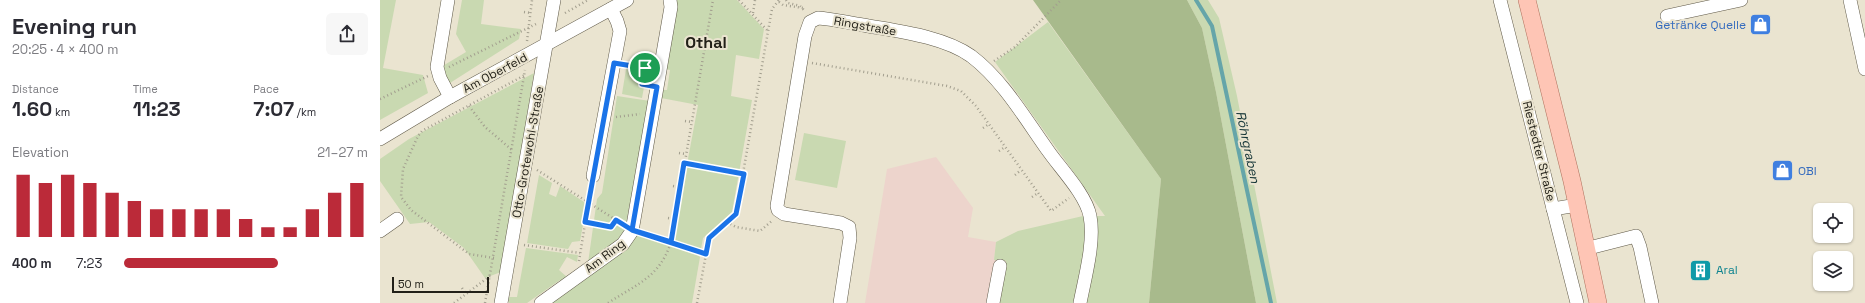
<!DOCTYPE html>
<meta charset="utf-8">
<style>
body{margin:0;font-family:"Space Grotesk",sans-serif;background:#f7f7f7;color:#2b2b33;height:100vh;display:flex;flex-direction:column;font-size:15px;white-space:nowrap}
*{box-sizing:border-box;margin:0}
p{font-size:13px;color:#7c7c81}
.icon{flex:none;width:22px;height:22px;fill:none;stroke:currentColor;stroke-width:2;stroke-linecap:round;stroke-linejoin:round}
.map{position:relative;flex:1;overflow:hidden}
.details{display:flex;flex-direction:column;background:#fff;width:380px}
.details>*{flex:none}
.fabs{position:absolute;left:1433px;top:203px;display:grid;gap:8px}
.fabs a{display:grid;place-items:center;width:40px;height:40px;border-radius:6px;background:#fff;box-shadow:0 1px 3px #0004;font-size:20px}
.scale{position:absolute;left:12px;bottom:10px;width:97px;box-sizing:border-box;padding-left:4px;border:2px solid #222018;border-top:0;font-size:11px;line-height:14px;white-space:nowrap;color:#222018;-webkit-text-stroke:3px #eae4d0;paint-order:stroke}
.pin{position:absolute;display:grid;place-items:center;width:34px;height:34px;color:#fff;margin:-17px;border:2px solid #fff;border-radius:50%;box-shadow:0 1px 4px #0007}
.round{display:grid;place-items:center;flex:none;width:42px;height:42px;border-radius:6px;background:#f7f7f7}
.summary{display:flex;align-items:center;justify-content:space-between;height:68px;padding:0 12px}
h1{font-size:22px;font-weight:700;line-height:30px}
.stats{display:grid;grid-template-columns:repeat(3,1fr);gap:6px;height:68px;padding:4px 12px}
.stats div{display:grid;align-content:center}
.stats b{font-size:20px;font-weight:700}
.stats small{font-size:11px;font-weight:400}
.stats p{font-size:11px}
.chart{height:112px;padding:8px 12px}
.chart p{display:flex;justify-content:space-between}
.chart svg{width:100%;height:72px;margin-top:4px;stroke:#bb2a39;stroke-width:6}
ul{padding:0 12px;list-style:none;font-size:13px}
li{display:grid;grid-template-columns:64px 48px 1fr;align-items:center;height:30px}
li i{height:10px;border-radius:5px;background:#bb2a39}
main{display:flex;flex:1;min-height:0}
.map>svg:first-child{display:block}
</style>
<main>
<section class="details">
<div class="summary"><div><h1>Evening run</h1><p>20:25 · 4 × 400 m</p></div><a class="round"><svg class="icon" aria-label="share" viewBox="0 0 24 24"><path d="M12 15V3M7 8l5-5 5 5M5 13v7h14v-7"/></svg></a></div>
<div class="stats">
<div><p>Distance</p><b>1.60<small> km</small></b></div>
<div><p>Time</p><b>11:23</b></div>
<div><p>Pace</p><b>7:07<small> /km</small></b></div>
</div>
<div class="chart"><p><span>Elevation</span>21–27 m</p>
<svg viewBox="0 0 160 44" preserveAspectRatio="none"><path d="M5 44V6M15 44V11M25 44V6M35 44V11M45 44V17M55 44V22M65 44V27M75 44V27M85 44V27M95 44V27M105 44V33M115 44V38M125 44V38M135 44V27M145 44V17M155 44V11"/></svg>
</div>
<ul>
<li><b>400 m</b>7:23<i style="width:63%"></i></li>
</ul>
</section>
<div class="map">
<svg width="1485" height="303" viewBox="0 0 1485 303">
<rect width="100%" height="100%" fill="#eae4d0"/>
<path fill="#edd4cc" d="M556 157 593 208 588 237 616 242 614 260 626 261 620 303H485L507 169Z"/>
<g fill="#c9d9b1">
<path d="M0 0H16L3 68 43 75 48 93 0 120Z"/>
<path d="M82 0H104L101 24 141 29 139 39 70 83 61 67 86 52 76 34Z"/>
<path d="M296 0H357L384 29 379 59 356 55 351 96 372 100 352 212 323 238 321 249 293 240 318 105 281 98 282 90H287L290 70 285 69Z"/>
<path d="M807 0H828L839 18 857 96 897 303H876L836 92 822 28Z"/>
<path d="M668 22 781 179 769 303H620L626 261 614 260 616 242 638 231 703 216H725L615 62Z"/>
<path d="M247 63 268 66 262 98 242 94Z"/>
<path d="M154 73 121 272 105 278 84 248 49 222 30 224 0 181V159L29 139Z"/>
<path d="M237 96 270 101 244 234 208 263 217 199 222 193Z"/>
<path d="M424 133 466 141 457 188 415 180Z"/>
<path d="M159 175 172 183 169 194 176 197 180 186 207 204 200 241 192 242 188 249 147 243Z"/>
<path d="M257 234 315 253 320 257 312 303H167Z"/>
<path d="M146 248 198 255 197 262 187 257 179 270 188 278 184 282 180 280 147 303H129L128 297H137Z"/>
</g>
<path fill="#a8ba8c" d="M653 0H807L822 28 836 92 876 303H769L781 179Z"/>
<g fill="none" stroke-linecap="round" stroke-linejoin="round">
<path stroke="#65a5a9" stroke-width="4" d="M816 0 832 26 891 303"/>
<defs>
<g id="minor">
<path d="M68 0 57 67 60 78 70 97"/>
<path d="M1120 0 1197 303"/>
<path d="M1470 0 1485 69"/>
<path d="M1287 16 1361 0"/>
<path d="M0 139 70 97 247 0"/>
<path d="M213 176 240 31 237 21 231 9"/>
<path d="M1173 209 1197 205"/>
<path d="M0 231 17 219"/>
<path d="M1205 249 1256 236 1260 247 1272 303"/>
<path d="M121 303 174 0"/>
<path d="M161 303 243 244 252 231 291 7 290 0"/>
<path d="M460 303 470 238 469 227 461 223 404 214 398 210 397 206 425 36 430 22 438 18C453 19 469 23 483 25 516 31 563 36 591 56 623 80 646 120 669 152 681 169 706 195 710 216 715 242 705 277 700 303"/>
<path d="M613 303 620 266"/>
</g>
<path id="major" d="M1147 0 1192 181 1218 303"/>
</defs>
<use href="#minor" stroke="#605a49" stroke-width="14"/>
<use href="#major" stroke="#b0725e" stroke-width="18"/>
<g stroke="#a29e8e" stroke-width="2.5" stroke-dasharray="1 3" stroke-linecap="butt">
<path d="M359 0 387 30"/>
<path d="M406 0 408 3 420 6 425 11"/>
<path d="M399 2 403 5 423 8"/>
<path d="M144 12 151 13"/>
<path d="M185 13 208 0"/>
<path d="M373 13 375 0"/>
<path d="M147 41 152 0"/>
<path d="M614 61 635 47 681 0"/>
<path d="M432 63 567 86 581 91 596 106 671 211 689 198"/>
<path d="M245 65 265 68 262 83 265 84"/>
<path d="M69 67 158 23"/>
<path d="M0 99 48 76"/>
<path d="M89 106 105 127 132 150"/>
<path d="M236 117 260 114"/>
<path d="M305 121 312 122"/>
<path d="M603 128 609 124"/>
<path d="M619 151 625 147"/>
<path d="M299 153 306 154"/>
<path d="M305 163 363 174"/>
<path d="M157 170 241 223"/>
<path d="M635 175 641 170"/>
<path d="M293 186 300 187"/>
<path d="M652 197 658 193"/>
<path d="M288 218 295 219"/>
<path d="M205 222 231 227 236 220"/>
<path d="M347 222 356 227 380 231 393 220"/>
<path d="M263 233 291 242 333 0"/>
<path d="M144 245 200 253"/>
<path d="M114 258 89 254 31 210 21 197 23 169 38 136 42 131 145 75"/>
<path d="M199 261 211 187"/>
<path d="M82 288 86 294"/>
<path d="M74 303 110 276"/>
<path d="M105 303 145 70"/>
<path d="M228 303C257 284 280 277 291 242L326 254"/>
<path d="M317 303 329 238 356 213 392 9 399 0"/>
</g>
<use href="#minor" stroke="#fff" stroke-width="13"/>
<use href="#major" stroke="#fec5b5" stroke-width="17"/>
</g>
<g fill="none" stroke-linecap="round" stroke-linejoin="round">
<defs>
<path id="route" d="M265 68 234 63 205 222 231 227 236 220 252 230 326 254 329 238 356 214 364 174 304 163 291 242 252 230 277 87 262 84 265 68"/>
</defs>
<use href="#route" stroke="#fff" stroke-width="8"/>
<use href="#route" stroke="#1a73e8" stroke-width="5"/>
</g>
<defs>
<symbol id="shop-square" viewBox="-11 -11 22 22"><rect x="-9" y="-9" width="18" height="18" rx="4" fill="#3f7fe0" stroke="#eae4d0"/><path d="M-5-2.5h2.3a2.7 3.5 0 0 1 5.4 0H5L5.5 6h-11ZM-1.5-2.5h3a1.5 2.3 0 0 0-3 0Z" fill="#fff"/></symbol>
<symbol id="building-square" viewBox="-11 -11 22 22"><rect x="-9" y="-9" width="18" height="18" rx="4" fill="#0f9aa8" stroke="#eae4d0"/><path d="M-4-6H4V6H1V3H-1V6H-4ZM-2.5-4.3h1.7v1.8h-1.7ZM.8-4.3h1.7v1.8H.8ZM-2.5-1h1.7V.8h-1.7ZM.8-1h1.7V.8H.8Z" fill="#fff"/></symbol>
</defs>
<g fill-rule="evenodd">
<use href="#shop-square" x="1368" y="12" width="25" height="25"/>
<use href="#shop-square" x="1390" y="158" width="25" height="25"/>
<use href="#building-square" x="1308" y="258" width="25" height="25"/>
</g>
<g text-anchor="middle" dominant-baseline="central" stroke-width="4" stroke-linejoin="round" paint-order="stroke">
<g font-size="12" fill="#366cbe" stroke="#eae4d0" text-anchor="end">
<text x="1366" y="25">Getränke Quelle</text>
<text x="1418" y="171" text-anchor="start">OBI</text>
</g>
<g font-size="12" fill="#222018" stroke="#eae4d0">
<text transform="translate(485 26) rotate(10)">Ringstraße</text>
<text transform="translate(115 73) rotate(-28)">Am Oberfeld</text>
<text transform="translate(1159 151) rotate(76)">Riestedter Straße</text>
<text transform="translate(148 152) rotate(-80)">Otto-Grotewohl-Straße</text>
<text transform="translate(225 256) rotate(-37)">Am Ring</text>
</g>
<g font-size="12" fill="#0d838f" stroke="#eae4d0" text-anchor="start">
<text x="1336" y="270">Aral</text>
</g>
<g font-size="13" font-style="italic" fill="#123335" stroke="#eae4d0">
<text transform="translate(868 147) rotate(78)">Röhrgraben</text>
</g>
<g font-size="16" font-weight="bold" fill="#222018" stroke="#eae4d0">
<text x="326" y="42">Othal</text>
</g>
</g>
</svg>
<div class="fabs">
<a><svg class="icon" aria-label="locate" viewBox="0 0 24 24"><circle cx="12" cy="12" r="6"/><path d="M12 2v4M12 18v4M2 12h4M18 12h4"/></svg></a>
<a><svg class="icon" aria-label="layers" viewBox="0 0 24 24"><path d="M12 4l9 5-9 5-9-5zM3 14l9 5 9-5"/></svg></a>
</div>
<div class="scale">50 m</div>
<div class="pin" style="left:265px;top:68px;background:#1e9e55"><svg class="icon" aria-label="arrive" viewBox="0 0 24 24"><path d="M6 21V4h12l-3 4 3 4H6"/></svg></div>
</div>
</main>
